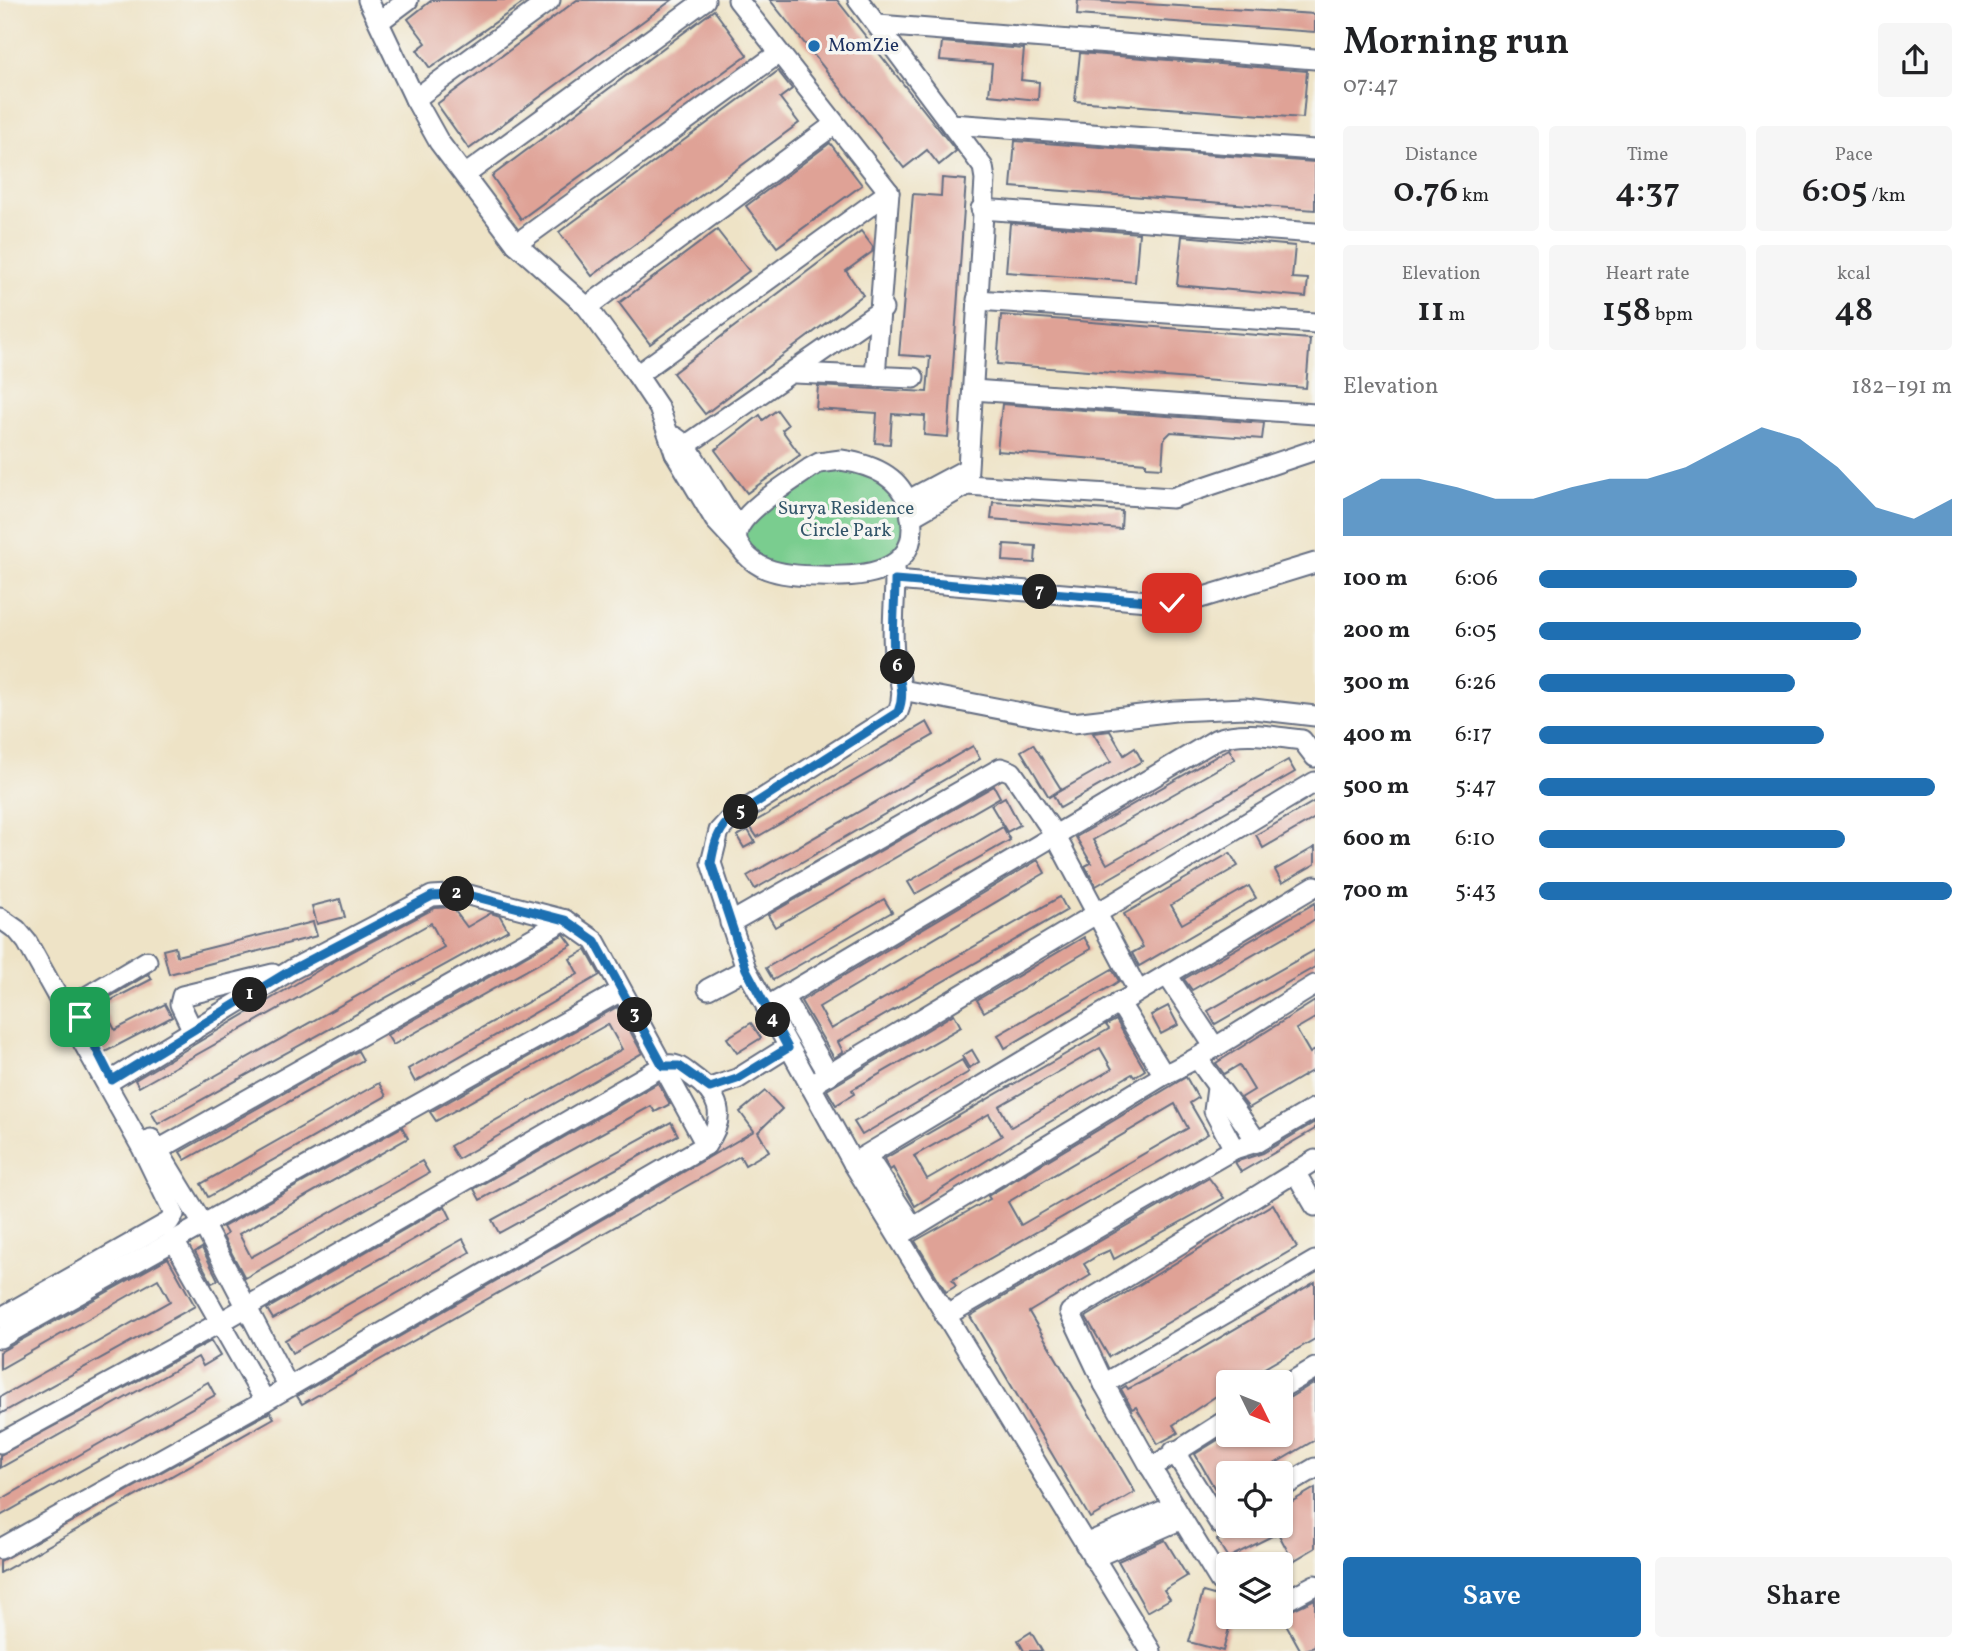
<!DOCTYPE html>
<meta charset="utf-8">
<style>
body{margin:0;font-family:Vollkorn,serif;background:#f6f6f6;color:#202124;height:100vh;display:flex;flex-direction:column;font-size:26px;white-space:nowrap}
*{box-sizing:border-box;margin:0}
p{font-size:23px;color:#757577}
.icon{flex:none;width:38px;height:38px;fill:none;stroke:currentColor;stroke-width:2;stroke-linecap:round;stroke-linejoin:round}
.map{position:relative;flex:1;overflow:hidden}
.sheet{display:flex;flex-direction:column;background:#fff;width:665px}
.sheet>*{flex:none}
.needle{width:46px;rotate:133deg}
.fabs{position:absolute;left:1216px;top:1370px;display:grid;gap:14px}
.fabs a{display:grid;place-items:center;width:77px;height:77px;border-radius:7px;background:#fff;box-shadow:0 2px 5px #0004;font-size:35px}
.pin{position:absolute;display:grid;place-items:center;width:60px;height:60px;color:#fff;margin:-30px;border-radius:14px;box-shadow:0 4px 10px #0006}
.km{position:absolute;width:35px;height:35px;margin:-18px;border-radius:50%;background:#222;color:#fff;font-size:19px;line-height:35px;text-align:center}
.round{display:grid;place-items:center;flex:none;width:74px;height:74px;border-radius:7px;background:#f6f6f6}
.overview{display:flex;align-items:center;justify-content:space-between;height:119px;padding:0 28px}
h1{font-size:38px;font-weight:600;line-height:52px}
.stats{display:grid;grid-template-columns:repeat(3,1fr);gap:10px;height:119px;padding:7px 28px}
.stats div{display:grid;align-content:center;border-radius:7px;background:#f6f6f6;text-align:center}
.stats b{font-size:35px;font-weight:600}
.stats small{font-size:19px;font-weight:400}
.stats p{font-size:19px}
.chart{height:196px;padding:14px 28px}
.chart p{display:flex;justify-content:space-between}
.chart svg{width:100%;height:126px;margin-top:7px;fill:#1f6fb2;opacity:.7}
.action{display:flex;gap:14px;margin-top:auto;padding:14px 28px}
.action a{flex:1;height:80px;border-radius:7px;background:#1f6fb2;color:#fff;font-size:28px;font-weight:600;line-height:80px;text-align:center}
.action a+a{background:#f6f6f6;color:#202124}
ul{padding:0 28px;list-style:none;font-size:23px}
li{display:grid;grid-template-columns:112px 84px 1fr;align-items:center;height:52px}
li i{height:18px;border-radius:9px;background:#1f6fb2}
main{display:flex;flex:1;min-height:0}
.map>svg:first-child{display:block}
</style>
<main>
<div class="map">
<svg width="1315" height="1651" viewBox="0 0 1315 1651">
<rect width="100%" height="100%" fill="#f6f6f2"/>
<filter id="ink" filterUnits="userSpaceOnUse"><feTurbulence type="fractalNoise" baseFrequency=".0143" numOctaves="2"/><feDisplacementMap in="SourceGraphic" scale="14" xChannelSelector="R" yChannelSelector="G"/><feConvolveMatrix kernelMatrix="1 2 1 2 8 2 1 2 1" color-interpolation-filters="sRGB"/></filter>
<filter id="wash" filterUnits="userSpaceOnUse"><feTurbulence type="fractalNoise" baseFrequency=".00686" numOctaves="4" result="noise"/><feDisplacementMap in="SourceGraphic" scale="28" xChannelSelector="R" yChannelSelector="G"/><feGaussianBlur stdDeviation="1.57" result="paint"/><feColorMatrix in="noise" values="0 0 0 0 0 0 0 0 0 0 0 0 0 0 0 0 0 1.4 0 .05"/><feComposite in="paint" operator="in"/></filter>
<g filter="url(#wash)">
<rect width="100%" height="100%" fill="#eee3c6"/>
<path fill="#7acd8f" stroke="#4a7e76" stroke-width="2" d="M810 468 880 471 911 517 895 565 769 570 737 535Z"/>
<g id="blocks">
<g fill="#dfa296" fill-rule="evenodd">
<path d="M432 0H527L430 68 417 50 426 43 408 19Z"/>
<path d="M577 0H672L469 149 437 104Z"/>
<path d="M770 0H837L956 151 939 165 927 150 904 168Z"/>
<path d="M1078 0 1315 14V32L1077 15Z"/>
<path d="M714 10 747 55 521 219 492 176Z"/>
<path d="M942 42 1024 49 1021 80 1039 82 1038 100 989 95 992 64 940 60Z"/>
<path d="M1080 53 1307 71 1303 118 1075 101Z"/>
<path d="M778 71 792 89 780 98 799 123 592 276 559 232Z"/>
<path d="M1015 141 1315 162V210L1011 187Z"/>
<path d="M830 143 862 185 777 247 746 206Z"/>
<path d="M942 178 966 180 948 437 924 435 925 416 892 414 890 444 875 443 877 413 816 409 818 386 927 392 930 357 899 355 913 194 941 196Z"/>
<path d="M1010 223 1139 233 1135 282 1006 272Z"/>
<path d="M717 230 749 271 650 344 619 303Z"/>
<path d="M861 231 873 247 872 252 846 271 863 295 705 414 673 373Z"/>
<path d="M1182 236 1295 246 1292 278 1308 279 1306 297 1177 285Z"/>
<path d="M1001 315 1310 339 1306 388 997 364Z"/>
<path d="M1002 404 1264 423 1262 439 1171 432 1164 439 1162 468 1146 467V463L997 451Z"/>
<path d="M777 410 788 425 782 430 800 455 747 493 715 450 760 415 763 420Z"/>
<path d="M993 502 1122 511 1121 529 991 519Z"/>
<path d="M1004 544 1036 546 1035 563 1003 561Z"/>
<path d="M927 722 934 735 757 837 749 825Z"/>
<path d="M1110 731 1124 755 1135 748 1142 761 1060 808 1053 795 1111 762 1093 733Z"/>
<path d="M1033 744 1061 789 1049 797 1021 751Z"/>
<path d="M973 746 980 759 755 889 747 876Z"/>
<path d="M1229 749 1235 759 1093 840 1107 864 1288 760 1295 772 1096 886 1085 866 1091 863 1076 837Z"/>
<path d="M994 786 1000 797 775 927 768 915Z"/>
<path d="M1005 797 1020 825 1007 832 991 805Z"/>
<path d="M1315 801V818L1263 848 1256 835Z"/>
<path d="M1003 827 1010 840 915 894 908 882Z"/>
<path d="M748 830 755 842 744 848 737 836Z"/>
<path d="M1315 847V864L1282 883 1275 870Z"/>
<path d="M1230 853 1238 866 1171 905 1182 924 1249 886 1256 898 1139 966 1132 953 1143 947 1124 914Z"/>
<path d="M1038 860 1045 873 819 1007 831 1029 1060 897 1067 910 838 1042 843 1052 834 1058 801 1001Z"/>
<path d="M340 899 345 917 317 924 312 906Z"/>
<path d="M884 899 892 912 773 980 766 968Z"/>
<path d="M1315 903V919L1309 923 1192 990 1184 979Z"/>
<path d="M452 907 467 927 491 913 500 916 508 930 158 1124 151 1112 444 947 431 923 139 1087 135 1080 334 961 435 908Z"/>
<path d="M313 922 317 936 169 974 163 950 175 947 177 956Z"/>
<path d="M564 934 572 945 393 1045 387 1035Z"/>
<path d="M1084 937 1091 949 984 1012 977 1000Z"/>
<path d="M586 950 600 975 415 1082 408 1069 578 974 570 959Z"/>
<path d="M1315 950V967L1215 1024 1208 1011Z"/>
<path d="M1112 969 1119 981 1113 985 1005 1048 998 1035Z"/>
<path d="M149 974 152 979 102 1005 115 1030 165 1004 172 1017 103 1053 94 1038 98 1025 91 1008Z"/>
<path d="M1315 1001V1018L1296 1029 1310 1053 1315 1050V1069L1249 1108 1241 1098 1254 1090 1239 1065 1224 1074 1216 1063Z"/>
<path d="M1168 1006 1178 1025 1161 1034 1151 1015Z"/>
<path d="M617 1007 642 1053 458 1159 450 1146 622 1049 608 1024 436 1121 430 1112Z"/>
<path d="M954 1014 961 1027 852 1090 854 1094 836 1105 827 1090Z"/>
<path d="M1116 1020 1145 1070 1134 1077 1132 1074 1019 1140 915 1206 893 1168 890 1170 884 1159 1109 1029 1106 1025ZM1100 1048 1112 1069 1011 1127 999 1106ZM989 1114 1002 1136 927 1179 914 1156Z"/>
<path d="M751 1023 761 1038 737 1053 727 1038Z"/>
<path d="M972 1050 979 1062 969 1068 962 1056Z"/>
<path d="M358 1051 363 1060 185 1160 180 1152Z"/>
<path d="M962 1060 969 1072 862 1135 854 1122Z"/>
<path d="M1186 1077 1198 1098 1190 1103 1208 1134 952 1280 956 1286 946 1292 915 1241 990 1199 988 1196ZM1175 1104 1188 1128 1021 1225 1008 1202Z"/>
<path d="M379 1083 386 1096 208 1197 201 1184Z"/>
<path d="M658 1083 670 1104 655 1112 651 1106 480 1200 474 1189Z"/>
<path d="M765 1091 782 1109 758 1132 769 1151 745 1165 740 1156 302 1404 297 1396 754 1131 740 1112Z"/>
<path d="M671 1122 678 1135 499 1233 492 1220Z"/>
<path d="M1315 1122V1129L1241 1172 1235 1162 1263 1153Z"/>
<path d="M402 1127 408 1138 239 1234 251 1257 422 1161 429 1173 245 1278 223 1237 227 1234 223 1227Z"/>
<path d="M1209 1178 1224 1198 1114 1259 1110 1250 1099 1255 1084 1264 1091 1275 1029 1312 1135 1492 1090 1518 970 1316Z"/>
<path d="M1273 1204 1297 1247 1109 1357 1086 1317Z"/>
<path d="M445 1206 451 1218 273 1319 267 1309Z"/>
<path d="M463 1239 470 1252 292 1353 285 1340Z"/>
<path d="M202 1248 218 1280 212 1283 195 1252Z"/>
<path d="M168 1258 195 1306 0 1414V1397L170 1301 158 1279 0 1369V1352Z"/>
<path d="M1315 1282V1339L1240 1382H1228V1388L1173 1425 1178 1433 1158 1444 1136 1407 1132 1409 1121 1389 1126 1386 1128 1389 1156 1375Z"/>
<path d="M211 1341 220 1356 203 1366 198 1357 0 1468V1455Z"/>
<path d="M208 1382 215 1395 0 1516V1500Z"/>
<path d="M1315 1382V1440L1257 1474H1228V1490L1219 1496 1195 1454 1226 1435H1281V1403Z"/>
<path d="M270 1412 274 1418 0 1573V1561Z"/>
<path d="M1315 1488V1548L1293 1561 1278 1533 1228 1558 1217 1540 1246 1526H1281V1508Z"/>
<path d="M1165 1540 1187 1576 1164 1590 1170 1599 1147 1612 1118 1561Z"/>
<path d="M1203 1592 1228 1599V1617H1232L1223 1651 1189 1642Z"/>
<path d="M1315 1599V1647L1301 1651 1281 1615Z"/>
<path d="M1031 1632 1042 1651H1024L1018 1640Z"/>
</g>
</g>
</g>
<g filter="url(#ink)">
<use href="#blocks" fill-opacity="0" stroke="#656e82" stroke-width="2"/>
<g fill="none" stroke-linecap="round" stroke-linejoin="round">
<defs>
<g id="minor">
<path d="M368 0 415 99 439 142 516 244 587 307 637 375 659 408 675 453 715 520 741 548"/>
<path d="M738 0 889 192 875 377"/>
<path d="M858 0 983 167 985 179 967 485"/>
<path d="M380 21 408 0"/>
<path d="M878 25 1315 59"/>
<path d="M415 99 550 0"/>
<path d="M951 124 1315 150"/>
<path d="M465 175 705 0"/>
<path d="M981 209 1315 233"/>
<path d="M516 244 779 53"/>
<path d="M977 300 1315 323"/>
<path d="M587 307 835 124"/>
<path d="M794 373 914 378"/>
<path d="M637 375 889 192"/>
<path d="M973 390 1315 414"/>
<path d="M675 437 686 445 738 528"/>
<path d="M675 453 883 309"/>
<path d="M841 460C868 464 899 474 908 504 928 571 869 578 820 576 803 576 783 575 767 569 754 564 731 546 738 530 745 509 792 481 810 468L819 463Z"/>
<path d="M907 501 967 469"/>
<path d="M911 517 967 485 1172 498 1315 450"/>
<path d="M895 565C896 594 891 625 894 653 897 675 907 690 898 712L729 820 719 831 711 863 746 969 853 1163 1151 1651"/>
<path d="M895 580 1172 603 1194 600 1315 563"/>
<path d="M902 690 1073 723 1175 711 1245 708 1315 716"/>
<path d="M0 918 17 930 27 942 142 1148 174 1214 169 1222 0 1318"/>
<path d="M730 923 1001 768 1012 772 1055 835 1138 991"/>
<path d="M1167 975 1214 1046"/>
<path d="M708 989 746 969"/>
<path d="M784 998 829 1075"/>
<path d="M1119 1002 1164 1075"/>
<path d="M766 1007 1217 739C1246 730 1274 737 1302 740L1315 757"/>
<path d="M86 1029 76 1003 147 961"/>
<path d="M193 1031 180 1004 182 996 273 974"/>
<path d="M1198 1059C1217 1087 1238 1112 1257 1142"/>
<path d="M112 1080 291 970 432 896 465 894 565 920"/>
<path d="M810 1086 1315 782"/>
<path d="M710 1088 737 1079 788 1047"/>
<path d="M1217 1088 1214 1111 1234 1149"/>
<path d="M151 1139 203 1224 288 1386"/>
<path d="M867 1156 913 1227"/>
<path d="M853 1163 1315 886"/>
<path d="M1295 1172 1315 1206"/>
<path d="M899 1236 1164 1075C1216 1050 1265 1015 1315 985"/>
<path d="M173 1239 265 1401"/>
<path d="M945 1316 1234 1149 1257 1142 1315 1108"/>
<path d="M0 1338 621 991"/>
<path d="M1104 1384 1315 1261"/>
<path d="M1281 1388 1315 1368"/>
<path d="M0 1443 219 1323 663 1066C676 1062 682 1068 692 1076 719 1095 728 1116 706 1145"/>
<path d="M1174 1451 1220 1524"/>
<path d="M1151 1468 1228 1419"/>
<path d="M1281 1488 1315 1468"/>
<path d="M1085 1544 1174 1506"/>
<path d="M0 1549 265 1401 706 1145 595 941 565 920 158 1150"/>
<path d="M1093 1558 1182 1519"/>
<path d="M1228 1586 1220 1581 1151 1468 1104 1384 1070 1312 1315 1160"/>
<path d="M1281 1603 1315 1585"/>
</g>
</defs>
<use href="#minor" stroke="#656e82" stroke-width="23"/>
<use href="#minor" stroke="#fff" stroke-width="19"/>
</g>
</g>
<g fill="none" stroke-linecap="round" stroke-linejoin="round" filter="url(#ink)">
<defs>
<path id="route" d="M80 1017 112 1080 291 970 432 896 465 894 565 920 595 941 663 1066H679L710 1088 737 1079 788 1048 746 969 711 863C714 845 717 833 729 820L898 712C907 690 897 675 894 653 892 629 895 604 895 580L1172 603"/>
</defs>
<use href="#route" stroke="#fff" stroke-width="14"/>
<use href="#route" stroke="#1f6fb2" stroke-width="9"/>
</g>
<circle fill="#1f6fb2" stroke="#f6f6f2" stroke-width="2.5" cx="814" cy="46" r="7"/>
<g text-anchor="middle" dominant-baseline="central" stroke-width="7" stroke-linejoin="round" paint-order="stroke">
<g font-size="19" fill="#1b2f5e" stroke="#f6f6f2" text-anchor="start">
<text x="828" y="46">MomZie</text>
</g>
<g font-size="19" fill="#33566a" stroke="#f6f6f2">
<text x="846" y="509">Surya Residence<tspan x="846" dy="22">Circle Park</tspan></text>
</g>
</g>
</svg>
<div class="fabs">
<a><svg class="needle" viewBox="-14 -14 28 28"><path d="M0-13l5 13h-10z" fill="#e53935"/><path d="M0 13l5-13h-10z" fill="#757577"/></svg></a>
<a><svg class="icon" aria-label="locate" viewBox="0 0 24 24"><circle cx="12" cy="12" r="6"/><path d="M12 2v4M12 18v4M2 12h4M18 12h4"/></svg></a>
<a><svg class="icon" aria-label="layers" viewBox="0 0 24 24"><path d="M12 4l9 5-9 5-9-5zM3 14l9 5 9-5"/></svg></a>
</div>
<div class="pin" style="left:80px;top:1017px;background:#1e9e55"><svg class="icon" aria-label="arrive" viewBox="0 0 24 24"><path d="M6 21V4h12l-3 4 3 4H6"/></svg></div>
<div class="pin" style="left:1172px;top:603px;background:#d93025"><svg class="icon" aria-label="check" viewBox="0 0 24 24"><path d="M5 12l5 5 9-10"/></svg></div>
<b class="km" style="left:250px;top:995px">1</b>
<b class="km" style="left:457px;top:894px">2</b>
<b class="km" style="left:635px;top:1015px">3</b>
<b class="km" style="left:773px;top:1020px">4</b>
<b class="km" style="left:741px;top:812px">5</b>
<b class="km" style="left:898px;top:667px">6</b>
<b class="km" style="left:1040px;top:592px">7</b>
</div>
<section class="sheet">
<div class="overview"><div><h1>Morning run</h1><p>07:47</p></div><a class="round"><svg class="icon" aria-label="share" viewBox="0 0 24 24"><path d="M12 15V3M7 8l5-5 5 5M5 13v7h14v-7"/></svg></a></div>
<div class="stats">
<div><p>Distance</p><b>0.76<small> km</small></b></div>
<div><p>Time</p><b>4:37</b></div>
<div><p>Pace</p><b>6:05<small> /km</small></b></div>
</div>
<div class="stats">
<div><p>Elevation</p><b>11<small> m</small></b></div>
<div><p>Heart rate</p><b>158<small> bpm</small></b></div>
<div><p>kcal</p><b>48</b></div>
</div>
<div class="chart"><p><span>Elevation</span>182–191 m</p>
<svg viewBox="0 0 160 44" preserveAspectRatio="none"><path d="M0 44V31L10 24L20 24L30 27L40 31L50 31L60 27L70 24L80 24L90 20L100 13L110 6L120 10L130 20L140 34L150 38L160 31V44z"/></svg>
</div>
<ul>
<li><b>100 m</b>6:06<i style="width:77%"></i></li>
<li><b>200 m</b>6:05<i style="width:78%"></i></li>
<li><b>300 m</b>6:26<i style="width:62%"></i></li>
<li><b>400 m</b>6:17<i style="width:69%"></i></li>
<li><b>500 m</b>5:47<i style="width:96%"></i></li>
<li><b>600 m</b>6:10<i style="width:74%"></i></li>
<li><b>700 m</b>5:43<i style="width:100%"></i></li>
</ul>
<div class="action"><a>Save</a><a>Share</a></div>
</section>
</main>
